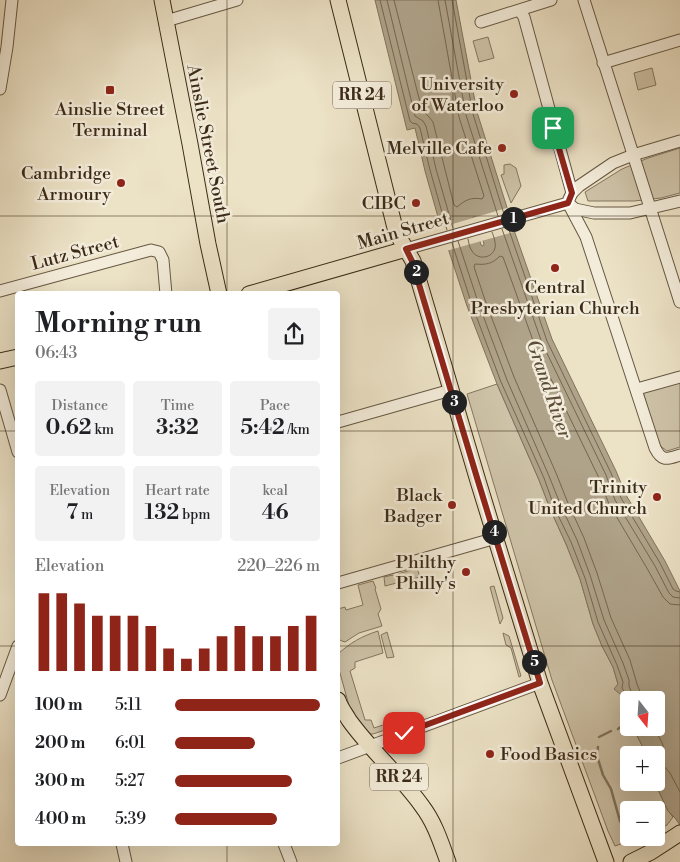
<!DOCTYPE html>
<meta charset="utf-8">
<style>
body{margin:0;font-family:"Libre Bodoni",serif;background:#f2f2f2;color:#202124;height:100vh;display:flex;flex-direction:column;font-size:19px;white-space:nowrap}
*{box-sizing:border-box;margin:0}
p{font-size:16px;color:#757577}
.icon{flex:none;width:28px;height:28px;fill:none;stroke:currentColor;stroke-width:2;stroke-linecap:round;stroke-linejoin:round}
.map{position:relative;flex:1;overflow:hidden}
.details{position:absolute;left:15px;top:291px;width:325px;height:555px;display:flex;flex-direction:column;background:#fff;border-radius:5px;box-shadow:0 5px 20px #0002}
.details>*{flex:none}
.needle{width:32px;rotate:163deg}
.fabs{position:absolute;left:620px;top:691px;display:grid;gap:10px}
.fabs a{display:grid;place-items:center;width:45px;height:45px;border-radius:5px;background:#fff;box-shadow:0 5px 20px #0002;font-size:25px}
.pin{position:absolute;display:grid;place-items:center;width:42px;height:42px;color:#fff;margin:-21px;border-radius:10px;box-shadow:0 2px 8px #0006}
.km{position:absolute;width:25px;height:25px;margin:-12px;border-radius:50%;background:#222;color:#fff;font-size:14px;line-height:25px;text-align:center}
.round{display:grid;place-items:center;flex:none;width:52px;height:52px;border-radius:5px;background:#f2f2f2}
.head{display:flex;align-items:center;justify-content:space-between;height:85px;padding:0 20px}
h1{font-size:28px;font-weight:600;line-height:38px}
.stats{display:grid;grid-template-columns:repeat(3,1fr);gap:8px;height:85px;padding:5px 20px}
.stats div{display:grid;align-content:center;border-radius:5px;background:#f2f2f2;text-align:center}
.stats b{font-size:21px;font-weight:600}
.stats small{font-size:14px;font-weight:400}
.stats p{font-size:14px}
.chart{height:140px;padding:10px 20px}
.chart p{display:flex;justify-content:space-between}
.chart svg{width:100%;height:90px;margin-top:5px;stroke:#8f2418;stroke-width:6}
ul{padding:0 20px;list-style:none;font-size:16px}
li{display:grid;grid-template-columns:80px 60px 1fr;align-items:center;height:38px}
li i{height:12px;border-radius:6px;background:#8f2418}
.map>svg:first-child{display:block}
</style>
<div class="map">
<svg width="680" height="862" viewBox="0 0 680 862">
<rect width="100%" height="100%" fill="#ece2c6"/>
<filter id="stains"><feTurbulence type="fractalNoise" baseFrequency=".004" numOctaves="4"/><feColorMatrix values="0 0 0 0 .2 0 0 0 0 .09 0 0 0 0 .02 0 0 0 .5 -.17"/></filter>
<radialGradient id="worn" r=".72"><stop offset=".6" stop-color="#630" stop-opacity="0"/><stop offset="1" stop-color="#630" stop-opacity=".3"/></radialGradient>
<g fill="#cec3a8" stroke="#847660">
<path d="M488 37 494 58 479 62 473 41Z"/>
<path d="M652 68 656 85 638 90 634 73Z"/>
<path d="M680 148V193L661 198 634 201H588L585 192 622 169 648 158Z"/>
<path d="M510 164 516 168 521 186 511 203 501 175 504 174V165Z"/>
<path d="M680 382V447L667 451 659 445 643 392Z"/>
<path d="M497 384 539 480 551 511 566 544 580 579 593 624 602 646 613 667 618 684 617 690C624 697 620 699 623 706 627 716 629 717 629 728H633L647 755H629V782L655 783 668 811 673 817 667 825 656 830V810H629V838H637L615 846 608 831 552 680 467 394Z"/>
<path d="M417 568 420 577 385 586 384 577 393 575 394 576 398 575V574Z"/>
<path d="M373 581 376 588 375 589 381 609 378 614 382 626 359 633 345 642 342 641 338 639V609L345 607 346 610 363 605 358 585Z"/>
<path d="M494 586 503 618 500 624 490 587Z"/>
<path d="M378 631 383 653 355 662V668L350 671 365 720H371L374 728 392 722 391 715 393 716 395 722 394 727 373 734H370L366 730 350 709 338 666V654C350 643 362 636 378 631Z"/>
<path d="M387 632 394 657 387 658 381 635Z"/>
<path d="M503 633 509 636 521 676 519 677 511 648 506 645Z"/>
</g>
<path fill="#afa38a" stroke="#80735c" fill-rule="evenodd" d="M375 0H456L477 112 515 233 552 339 616 471 626 495 665 561 680 591V825L675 818 668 811 655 783 656 782V755H647L633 728H656V700H629V718L622 703 623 698 621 695 614 689 618 684 613 667 602 646 593 624 580 579 566 544 551 511 539 480 497 384 467 306 440 224 425 171 415 128 407 130ZM473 217H476L484 244 483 246 481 245Z"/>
<path fill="#ece2c6" d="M510 207 517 231 446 251 439 228Z"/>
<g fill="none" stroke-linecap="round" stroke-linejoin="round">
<g stroke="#746650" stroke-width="1">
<path d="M380 0 410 121 412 123 417 124 420 128 430 170 447 230"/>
<path d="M387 0 415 116 423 121 426 126 436 169 453 228"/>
<path d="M394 0 422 110 429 117 433 122 454 205 457 207C465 200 471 197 482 199L484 196 459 117 438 0"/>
<path d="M445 0 466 115 498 216"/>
<path d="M452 0 473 114 504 214"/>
<path d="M508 227 547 341 611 473 621 498 660 563 673 589 676 591 680 592"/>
<path d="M502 229 542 343 606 475 615 500 655 566 669 593 673 597 680 598"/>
<path d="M468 239C469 243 469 247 472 251 477 260 492 259 495 248 496 243 494 237 492 232"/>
<path d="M458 241 478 302 507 380 549 476 561 506 577 540 590 575 604 620 623 663 629 680V686L633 696 634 700"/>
<path d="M452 243 472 305 501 382 544 478 555 509 571 542 585 578 598 622 617 665 623 682 622 688 627 696V703L629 706"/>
<path d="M641 700V694L637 684 630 660 611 618 597 573 584 538 568 503 556 473 514 377 485 300 474 267 475 264C486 265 492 264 500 256L503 257 535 346 599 478 609 504 648 570 663 597 670 604 680 605"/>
<path d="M654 728C662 743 667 747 663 765L670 773 680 792"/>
</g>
<g stroke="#80735c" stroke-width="2.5">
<path d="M624 726 629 723"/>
<path d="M618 729 622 726"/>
<path d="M599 737 611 731"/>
<path d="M598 747 597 756 603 775 611 789 620 821 629 835"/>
<path d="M630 838 631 839"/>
</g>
<defs>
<g id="minor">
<path d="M584 0 680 302"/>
<path d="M520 11 524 17 572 193"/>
<path d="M166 21 237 0"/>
<path d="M481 22 551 0"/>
<path d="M603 63 680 40"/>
<path d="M0 89 7 47 12 0"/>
<path d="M569 199 572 193 579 186 613 163 633 155 680 141"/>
<path d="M568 203 586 237 655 448C662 462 667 459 680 455"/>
<path d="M568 203 575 209 594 213H630L680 201"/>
<path d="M406 249 568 203"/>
<path d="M0 291 151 250 159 252 163 260 166 294"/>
<path d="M637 389 680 377"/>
<path d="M0 390 18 452"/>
<path d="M338 422 451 390"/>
<path d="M338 583 496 538"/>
<path d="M0 695 18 646"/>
<path d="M338 758 540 683"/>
<path d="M122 844 126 862"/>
<path d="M284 844 291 862"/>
</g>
<g id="major">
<path d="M162 0 190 144 208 244 219 294"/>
<path d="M338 0 396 232 413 261 478 481 540 683 606 862"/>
<path d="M249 294 406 249"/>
<path d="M0 361 18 357"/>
<path d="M338 700C340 707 345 713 349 720 371 751 400 775 422 806 435 823 441 843 448 862"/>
<path d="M631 862 651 852 680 833"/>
</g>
</defs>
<use href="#minor" stroke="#665843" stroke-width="13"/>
<use href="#major" stroke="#3a2a17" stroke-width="17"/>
<use href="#minor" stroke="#f3ecda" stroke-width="11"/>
<use href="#major" stroke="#ece2c6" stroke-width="15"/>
</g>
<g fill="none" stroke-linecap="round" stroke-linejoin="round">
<defs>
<path id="route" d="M404 733 540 683 478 481 412 261 406 249 568 203 572 193 553 128"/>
</defs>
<use href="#route" stroke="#fff" stroke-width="10"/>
<use href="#route" stroke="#8f2418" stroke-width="6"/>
</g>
<path fill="none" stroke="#3a2a17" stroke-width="1" stroke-opacity="0.55" d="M227 0V294M453 0V862M0 216H680M0 431H18M338 431H680M0 646H18M338 646H680M227 844V862"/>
<g fill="#8f2418" stroke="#f3ecda" stroke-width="2">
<rect x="105" y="85" width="10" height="10" rx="2.5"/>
<circle cx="514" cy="94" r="5"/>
<circle cx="502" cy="148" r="5"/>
<circle cx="121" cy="183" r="5"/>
<circle cx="416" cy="203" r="5"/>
<circle cx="555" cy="268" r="5"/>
<circle cx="657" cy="497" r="5"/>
<circle cx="452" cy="505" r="5"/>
<circle cx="466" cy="572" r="5"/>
<circle cx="490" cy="754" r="5"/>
</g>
<g text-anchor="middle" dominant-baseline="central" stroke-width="5" stroke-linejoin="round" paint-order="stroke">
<g fill="#f3ecda" stroke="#726452" stroke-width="1">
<rect x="333" y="81.5" width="58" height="27" rx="4"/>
<rect x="370" y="763.5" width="58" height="27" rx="4"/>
</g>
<g font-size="16" font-weight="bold" fill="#3a2a17">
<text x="362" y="95">RR 24</text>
<text x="399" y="777">RR 24</text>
</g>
<g font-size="18" fill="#3a2a17" stroke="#f3ecda" text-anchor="end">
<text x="504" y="84">University<tspan x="504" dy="21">of Waterloo</tspan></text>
<text x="110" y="109" text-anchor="middle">Ainslie Street<tspan x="110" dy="21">Terminal</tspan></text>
<text x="492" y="148">Melville Cafe</text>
<text x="111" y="173">Cambridge<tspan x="111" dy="21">Armoury</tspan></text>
<text x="406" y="203">CIBC</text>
<text x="555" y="287" text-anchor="middle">Central<tspan x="555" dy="21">Presbyterian Church</tspan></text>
<text x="647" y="487">Trinity<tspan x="647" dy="21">United Church</tspan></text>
<text x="442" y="495">Black<tspan x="442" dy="21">Badger</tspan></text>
<text x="456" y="562">Philthy<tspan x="456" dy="21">Philly's</tspan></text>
<text x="500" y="754" text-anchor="start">Food Basics</text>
</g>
<g font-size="18" fill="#3a2a17" stroke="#f3ecda">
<text transform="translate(208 144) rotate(79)">Ainslie Street South</text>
<text transform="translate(403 231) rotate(-16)">Main Street</text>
<text transform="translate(75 253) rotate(-15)">Lutz Street</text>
</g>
<g font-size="19" font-style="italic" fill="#5d4e3a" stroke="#f3ecda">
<text transform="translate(549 389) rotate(71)">Grand River</text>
</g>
</g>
<rect width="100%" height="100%" filter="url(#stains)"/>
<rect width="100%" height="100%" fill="url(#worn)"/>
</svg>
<div class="fabs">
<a><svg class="needle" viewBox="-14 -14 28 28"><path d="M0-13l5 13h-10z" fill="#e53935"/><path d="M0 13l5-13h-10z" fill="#757577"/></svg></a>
<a>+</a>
<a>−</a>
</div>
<div class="pin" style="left:553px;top:128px;background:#1e9e55"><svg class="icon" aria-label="arrive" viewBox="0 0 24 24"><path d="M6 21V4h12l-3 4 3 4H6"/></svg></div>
<div class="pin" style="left:404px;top:733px;background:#d93025"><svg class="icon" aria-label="check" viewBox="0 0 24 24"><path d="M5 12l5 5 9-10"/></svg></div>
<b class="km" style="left:513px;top:219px">1</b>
<b class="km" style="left:416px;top:272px">2</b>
<b class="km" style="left:454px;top:402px">3</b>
<b class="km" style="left:494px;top:532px">4</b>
<b class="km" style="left:534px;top:662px">5</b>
<section class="details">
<div class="head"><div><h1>Morning run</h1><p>06:43</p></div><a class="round"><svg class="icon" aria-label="share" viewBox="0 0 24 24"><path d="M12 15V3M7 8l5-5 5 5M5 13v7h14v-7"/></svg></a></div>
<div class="stats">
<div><p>Distance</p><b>0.62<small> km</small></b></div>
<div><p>Time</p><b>3:32</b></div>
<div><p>Pace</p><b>5:42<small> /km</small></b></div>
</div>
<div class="stats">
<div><p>Elevation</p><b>7<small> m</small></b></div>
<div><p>Heart rate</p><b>132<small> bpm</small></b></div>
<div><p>kcal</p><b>46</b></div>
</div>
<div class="chart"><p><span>Elevation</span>220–226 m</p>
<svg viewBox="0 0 160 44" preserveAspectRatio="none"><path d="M5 44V6M15 44V6M25 44V11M35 44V17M45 44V17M55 44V17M65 44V22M75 44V33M85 44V38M95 44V33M105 44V27M115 44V22M125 44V27M135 44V27M145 44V22M155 44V17"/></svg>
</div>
<ul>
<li><b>100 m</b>5:11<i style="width:100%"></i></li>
<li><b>200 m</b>6:01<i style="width:55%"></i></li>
<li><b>300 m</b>5:27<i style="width:81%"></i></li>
<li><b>400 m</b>5:39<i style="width:70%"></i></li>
</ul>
</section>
</div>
